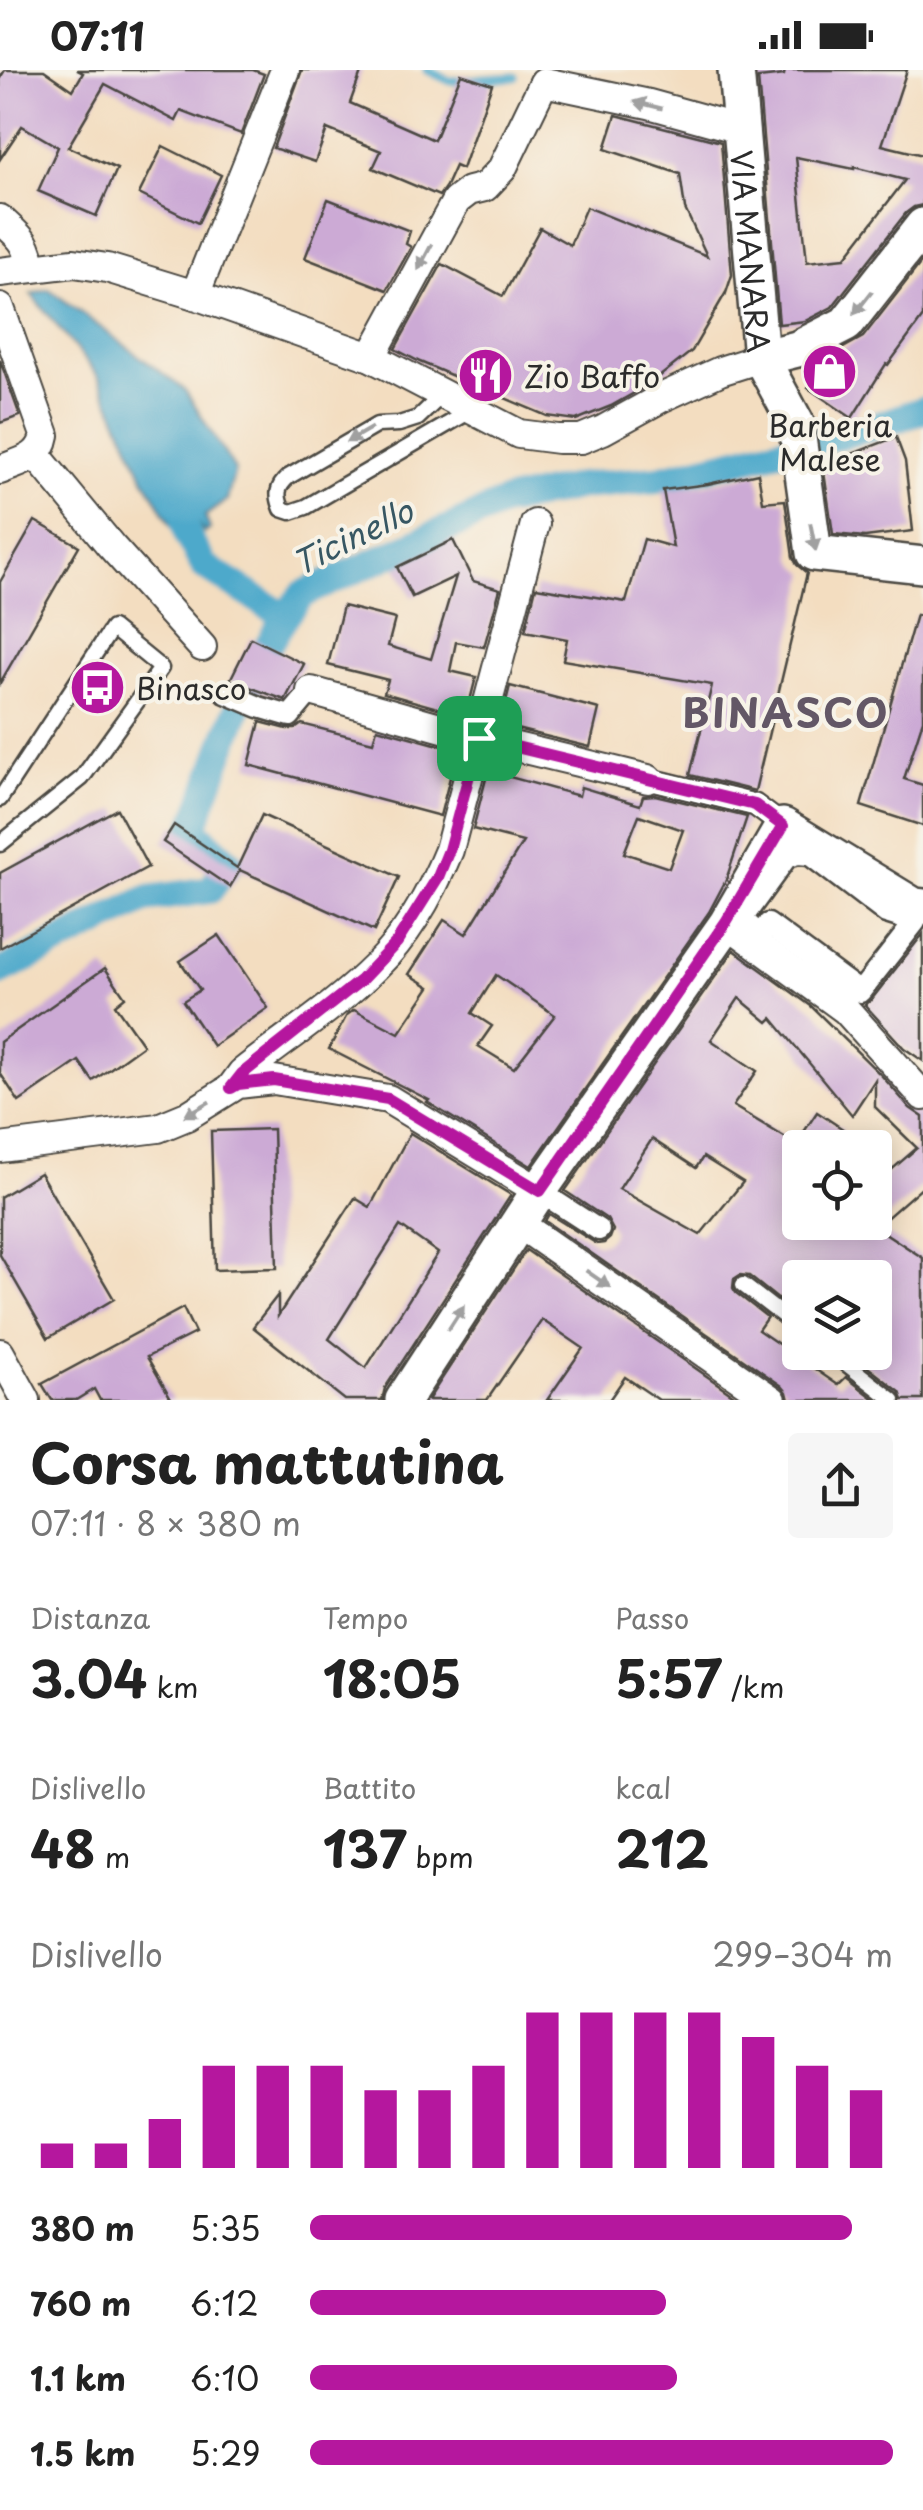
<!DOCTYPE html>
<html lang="it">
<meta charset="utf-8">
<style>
body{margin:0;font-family:"Playpen Sans",sans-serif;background:#f6f6f6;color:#222;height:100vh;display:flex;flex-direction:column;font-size:38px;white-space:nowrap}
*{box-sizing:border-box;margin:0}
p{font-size:32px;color:#767676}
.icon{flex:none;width:55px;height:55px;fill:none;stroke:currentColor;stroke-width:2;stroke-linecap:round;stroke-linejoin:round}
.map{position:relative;height:1330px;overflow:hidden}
.sheet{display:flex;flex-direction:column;background:#fff;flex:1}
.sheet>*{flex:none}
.tools{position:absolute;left:782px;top:1060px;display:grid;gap:20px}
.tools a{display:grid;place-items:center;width:110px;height:110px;border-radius:10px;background:#fff;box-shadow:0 5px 25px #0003;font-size:50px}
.pin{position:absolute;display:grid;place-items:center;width:85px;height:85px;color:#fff;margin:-42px;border-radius:20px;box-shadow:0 5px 15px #0006}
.round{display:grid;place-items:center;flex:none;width:105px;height:105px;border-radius:10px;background:#f6f6f6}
.overview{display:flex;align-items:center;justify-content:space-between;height:170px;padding:0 30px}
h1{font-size:55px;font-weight:700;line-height:75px}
.stats{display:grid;grid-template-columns:repeat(3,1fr);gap:15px;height:170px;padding:10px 30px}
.stats div{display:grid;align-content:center}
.stats b{font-size:50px;font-weight:700}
.stats small{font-size:28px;font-weight:400}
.stats p{font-size:28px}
.chart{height:280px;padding:20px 30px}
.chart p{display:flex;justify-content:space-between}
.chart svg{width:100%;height:180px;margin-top:10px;stroke:#b5179e;stroke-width:6}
ul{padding:0 30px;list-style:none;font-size:32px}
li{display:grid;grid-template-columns:160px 120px 1fr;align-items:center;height:75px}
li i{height:25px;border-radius:12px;background:#b5179e}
.status{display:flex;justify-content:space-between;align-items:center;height:70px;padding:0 50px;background:#fff;direction:ltr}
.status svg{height:28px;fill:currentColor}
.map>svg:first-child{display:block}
</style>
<div class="status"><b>07:11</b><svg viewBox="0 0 49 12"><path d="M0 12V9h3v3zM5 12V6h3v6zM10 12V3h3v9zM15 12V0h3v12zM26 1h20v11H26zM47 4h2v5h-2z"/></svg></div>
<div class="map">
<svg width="923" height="1330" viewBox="0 0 923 1330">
<rect width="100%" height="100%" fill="#f7f3e8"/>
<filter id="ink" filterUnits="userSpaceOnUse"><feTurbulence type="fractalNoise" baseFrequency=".01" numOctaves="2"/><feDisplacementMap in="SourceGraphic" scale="20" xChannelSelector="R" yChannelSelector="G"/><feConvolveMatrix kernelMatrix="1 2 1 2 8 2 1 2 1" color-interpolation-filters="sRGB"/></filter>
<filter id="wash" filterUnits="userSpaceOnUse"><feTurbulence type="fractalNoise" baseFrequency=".0048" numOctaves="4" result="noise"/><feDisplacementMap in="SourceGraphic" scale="40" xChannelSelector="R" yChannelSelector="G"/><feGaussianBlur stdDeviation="2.25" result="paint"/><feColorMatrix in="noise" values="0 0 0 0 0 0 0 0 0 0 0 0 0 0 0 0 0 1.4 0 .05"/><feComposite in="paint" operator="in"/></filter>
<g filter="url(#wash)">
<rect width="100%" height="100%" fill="#f3ddc0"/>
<path fill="#4da9cb" stroke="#3c6a7b" stroke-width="2.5" d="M49 219 185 320 235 400 227 430 205 446 210 459 204 463 195 447 191 450 197 462 180 470 143 406 98 306 31 224Z"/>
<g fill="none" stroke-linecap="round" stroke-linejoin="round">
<path stroke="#4da9cb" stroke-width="9" d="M427 0 450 11 515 7"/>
<g stroke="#4da9cb" stroke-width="28">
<path d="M180 432 188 467 204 496 284 546"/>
<path d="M0 902 147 829 210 820 230 793 193 759C223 681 249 588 303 524L504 433 581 416 658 409 867 359 923 340"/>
</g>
</g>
<g id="blocks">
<g fill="#ccaad5" fill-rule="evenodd">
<path d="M5 0H44L73 20 83 3 77 0H253L264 4 241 64 181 41 176 51 105 14 68 77 117 99 96 146 38 121 58 77 22 56 0 89V8Z"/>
<path d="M302 0H362L350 33 434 70 461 4 492 14 462 99 455 96 446 116 439 126 373 98 381 81 327 59 315 92 273 78Z"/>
<path d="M785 0H907L882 75 923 85V135L914 137 906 143 832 237 805 251 779 254 758 8 784 5ZM796 87 854 99V97L905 110 845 188 807 192Z"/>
<path d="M616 45 721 72 732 205 725 226V224L692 281 650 314 611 336 576 350 547 346 420 292 395 279 442 194 503 226 540 158 570 175 586 137 707 186 685 139 680 104 605 79Z"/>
<path d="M163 76 221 105 198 153 139 124Z"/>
<path d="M328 129 410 161 406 174 411 177 387 220 305 188Z"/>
<path d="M923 190V247L888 295 886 294 852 348 808 318 829 286 863 267Z"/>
<path d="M0 290 20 346 0 353Z"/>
<path d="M896 367 905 391 913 461 865 467 833 464 823 395Z"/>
<path d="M758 403 763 432 785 430 793 487 797 495 807 503 755 721 690 705 712 615 563 590 567 569 525 561 536 517 626 532 644 469 673 477 663 420 708 414Z"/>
<path d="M35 451 79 476 0 613V512Z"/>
<path d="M453 470 473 511 500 519 484 577 456 572 450 601 476 607 466 646 384 623 388 610 328 595 343 536 395 549 388 576 431 589 456 506 412 527 397 497Z"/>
<path d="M916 545 923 546V650L904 709 923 715V756L861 736Z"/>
<path d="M251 568 304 594 285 630 230 610Z"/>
<path d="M510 616 599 639 590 677 500 655Z"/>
<path d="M260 652 287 659H295L302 654 373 672 377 658 457 680 440 746 249 695Z"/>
<path d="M488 701 579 726 581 717 640 735 643 726 655 725 747 747 726 810 709 842 531 1096 427 1032 429 1030 329 979 347 945 354 940 399 963 430 917 409 904 444 850 466 864 523 772 473 759ZM639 745 683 760 669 798 624 783ZM496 905 555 945 514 998 478 976 492 956 472 943Z"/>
<path d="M117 739 148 797 0 878V803Z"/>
<path d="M262 745 399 807 374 861 240 800 230 817 163 772 174 755 237 798Z"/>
<path d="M923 864V991L904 978 865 935 871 930Z"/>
<path d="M219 865 268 938 213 976 183 931 200 920 180 891Z"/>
<path d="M734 880 811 936 881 1005 910 1038 923 1047V1116L876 1157 923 1188V1330H903L900 1322 860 1291 867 1282H875V1208H800V1238L782 1226 779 1230 749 1206 740 1205 734 1209 733 1218 736 1223 767 1247 758 1260 838 1315 846 1307 876 1330H789L787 1322 782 1316 545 1151 549 1144 597 1174 604 1173 610 1168 613 1160 607 1149 565 1121ZM739 928 768 952 772 948 852 1045 875 1010V1037L917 1078 875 1114V1156L870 1152H800V1078H831L843 1059 817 1042 796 1074 733 1036 757 1001 711 970ZM652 1069 696 1098 703 1087 743 1112 700 1165 619 1119Z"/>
<path d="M105 898 125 927 115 935 143 975 93 1011 79 991 19 1032 0 1003V972Z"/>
<path d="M273 1059 277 1198 215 1200 211 1061Z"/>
<path d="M410 1063 511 1125 385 1318 382 1330H345L253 1257 278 1225V1246L355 1128 370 1137ZM400 1156 438 1183 366 1298 329 1269Z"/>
<path d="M40 1103 114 1229 48 1268 0 1185V1127Z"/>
<path d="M526 1180 741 1330H659L625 1307 609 1330H547L583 1278 542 1250 487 1330H428Z"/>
<path d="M183 1238 195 1263 147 1287 172 1330H100L94 1319 76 1330H52L42 1314Z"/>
</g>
</g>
</g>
<g filter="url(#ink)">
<use href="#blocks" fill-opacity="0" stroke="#494641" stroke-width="2.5"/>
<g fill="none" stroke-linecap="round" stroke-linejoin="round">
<defs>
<g id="service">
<path d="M443 324 418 348 399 354 377 355 288 407C277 417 276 424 282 439L291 442 306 437 472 340"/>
<path d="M0 729 112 558 161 598 82 708 0 774"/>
<path d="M743 1215 800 1259"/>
<path d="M831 1282 893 1330"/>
</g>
<g id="pedestrian">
<path d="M226 623 259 637 290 646 311 621"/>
<path d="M648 709 755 735 783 756"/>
<path d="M798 784 810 785 886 843 915 852 860 922 768 854 760 865 742 849 787 787Z"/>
<path d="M539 1121 599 1160"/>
</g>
<g id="minor">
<path d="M0 149C17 165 30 172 30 197"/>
<path d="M0 202 74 193 107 198 195 225 371 287 519 364 558 369H581L603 360 661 328 720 301 761 288"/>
<path d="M195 225 285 0"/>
<path d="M0 238 45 365C41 389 21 391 0 400"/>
<path d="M371 287 456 131 469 121 485 117 502 99 544 12 649 34 743 60"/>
<path d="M36 385 111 476 202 577"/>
<path d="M311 621 479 668 648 709"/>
<path d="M727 853 846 940 923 1026"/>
<path d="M231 1018 242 1003C286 968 335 937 375 897 408 865 432 822 449 780L535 454"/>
<path d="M0 1078 158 1058 187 1046 238 1014 274 1010 388 1029 539 1121"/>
<path d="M518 1153 772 1330"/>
<path d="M0 1283 26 1330"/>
</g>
<g id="tertiary">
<path id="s1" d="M736 0 761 288 796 353 814 483 923 495"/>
<path d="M761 288 797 279 846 254 923 156"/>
<path d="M403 1330 539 1121 727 853 783 756 914 836 923 837"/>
</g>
</defs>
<use href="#service" stroke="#494641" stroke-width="19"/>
<use href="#pedestrian" stroke="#494641" stroke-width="25"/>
<use href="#minor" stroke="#494641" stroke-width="32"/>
<use href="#tertiary" stroke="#494641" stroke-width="40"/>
<use href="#service" stroke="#fff" stroke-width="14"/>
<use href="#pedestrian" stroke="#fff" stroke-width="20"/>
<use href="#minor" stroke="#fff" stroke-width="28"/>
<use href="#tertiary" stroke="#fff" stroke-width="35"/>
</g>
<defs><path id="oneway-solid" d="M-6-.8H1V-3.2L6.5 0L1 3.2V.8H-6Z" transform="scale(2.5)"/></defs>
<g fill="#a0a0a0">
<use href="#oneway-solid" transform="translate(648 35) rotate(-166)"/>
<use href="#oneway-solid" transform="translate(425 187) rotate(118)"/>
<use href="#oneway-solid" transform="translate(863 233) rotate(128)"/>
<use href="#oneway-solid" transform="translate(359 365) rotate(150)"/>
<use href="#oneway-solid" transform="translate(813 467) rotate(79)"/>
<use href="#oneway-solid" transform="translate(197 1039) rotate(150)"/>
<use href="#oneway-solid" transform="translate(598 1209) rotate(35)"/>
<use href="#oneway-solid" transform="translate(456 1248) rotate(-57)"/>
</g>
</g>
<g fill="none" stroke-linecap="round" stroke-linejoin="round" filter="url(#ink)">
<defs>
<path id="route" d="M479 668 755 735 783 756 726 852 540 1121 388 1029 274 1010 238 1014 231 1018 242 1004 252 996 361 910 397 872 438 807 449 780Z"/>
</defs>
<use href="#route" stroke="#fff" stroke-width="20"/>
<use href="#route" stroke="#b5179e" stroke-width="12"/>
</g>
<defs>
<symbol id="shop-disc" viewBox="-11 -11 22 22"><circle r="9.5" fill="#b5179e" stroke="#f7f3e8"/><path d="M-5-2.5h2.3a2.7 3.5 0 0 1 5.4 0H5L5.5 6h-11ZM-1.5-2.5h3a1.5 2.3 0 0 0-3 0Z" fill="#fff"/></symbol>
<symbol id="restaurant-disc" viewBox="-11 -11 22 22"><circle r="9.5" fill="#b5179e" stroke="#f7f3e8"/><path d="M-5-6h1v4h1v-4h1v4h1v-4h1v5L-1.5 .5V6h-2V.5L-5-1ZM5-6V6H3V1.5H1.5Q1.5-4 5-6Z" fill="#fff"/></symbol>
<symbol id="bus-disc" viewBox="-11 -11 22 22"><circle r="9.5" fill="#b5179e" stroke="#f7f3e8"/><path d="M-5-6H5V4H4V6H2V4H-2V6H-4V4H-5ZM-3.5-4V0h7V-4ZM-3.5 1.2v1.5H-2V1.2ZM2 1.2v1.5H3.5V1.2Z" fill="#fff"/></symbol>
</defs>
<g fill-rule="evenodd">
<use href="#shop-disc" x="798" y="270" width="63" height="63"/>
<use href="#restaurant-disc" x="454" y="274" width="63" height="63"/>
<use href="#bus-disc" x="66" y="586" width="63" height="63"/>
</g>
<g text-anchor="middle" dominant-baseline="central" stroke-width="8" stroke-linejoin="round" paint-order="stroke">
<g font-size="30" fill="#2b2b2b" stroke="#f7f3e8">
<text stroke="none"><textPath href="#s1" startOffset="182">VIA MANARA</textPath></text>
</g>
<g font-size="30" fill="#2b2b2b" stroke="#f7f3e8" text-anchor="start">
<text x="524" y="305">Zio Baffo</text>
<text x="830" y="354" text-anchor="middle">Barberia<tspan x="830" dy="34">Malese</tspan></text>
<text x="136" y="617">Binasco</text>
</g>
<g font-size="32" font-style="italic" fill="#375763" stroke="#f7f3e8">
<text transform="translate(352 466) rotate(-26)">Ticinello</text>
</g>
<g font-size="40" font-weight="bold" letter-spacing="2.5" fill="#635766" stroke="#f7f3e8">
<text x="786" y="641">BINASCO</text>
</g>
</g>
</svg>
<div class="tools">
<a><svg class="icon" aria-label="locate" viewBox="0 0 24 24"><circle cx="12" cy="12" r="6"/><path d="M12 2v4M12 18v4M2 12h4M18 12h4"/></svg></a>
<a><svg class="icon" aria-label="layers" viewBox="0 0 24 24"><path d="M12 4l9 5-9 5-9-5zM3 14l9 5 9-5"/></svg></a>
</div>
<div class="pin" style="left:479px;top:668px;background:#1e9e55"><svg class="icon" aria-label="arrive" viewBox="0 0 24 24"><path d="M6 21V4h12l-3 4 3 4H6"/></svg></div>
</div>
<section class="sheet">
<div class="overview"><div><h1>Corsa mattutina</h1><p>07:11 · 8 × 380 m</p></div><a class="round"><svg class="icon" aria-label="share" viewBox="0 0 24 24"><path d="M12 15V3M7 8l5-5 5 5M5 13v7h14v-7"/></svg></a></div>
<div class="stats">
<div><p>Distanza</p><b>3.04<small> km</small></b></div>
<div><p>Tempo</p><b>18:05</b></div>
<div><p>Passo</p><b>5:57<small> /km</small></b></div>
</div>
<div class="stats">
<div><p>Dislivello</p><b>48<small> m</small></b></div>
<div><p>Battito</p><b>137<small> bpm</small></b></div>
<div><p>kcal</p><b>212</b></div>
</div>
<div class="chart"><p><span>Dislivello</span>299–304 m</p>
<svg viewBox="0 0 160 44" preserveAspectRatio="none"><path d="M5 44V38M15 44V38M25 44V32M35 44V19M45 44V19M55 44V19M65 44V25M75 44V25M85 44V19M95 44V6M105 44V6M115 44V6M125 44V6M135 44V12M145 44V19M155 44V25"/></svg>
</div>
<ul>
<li><b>380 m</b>5:35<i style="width:93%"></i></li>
<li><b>760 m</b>6:12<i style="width:61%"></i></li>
<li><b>1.1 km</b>6:10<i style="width:63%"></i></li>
<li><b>1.5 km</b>5:29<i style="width:100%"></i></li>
</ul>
</section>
